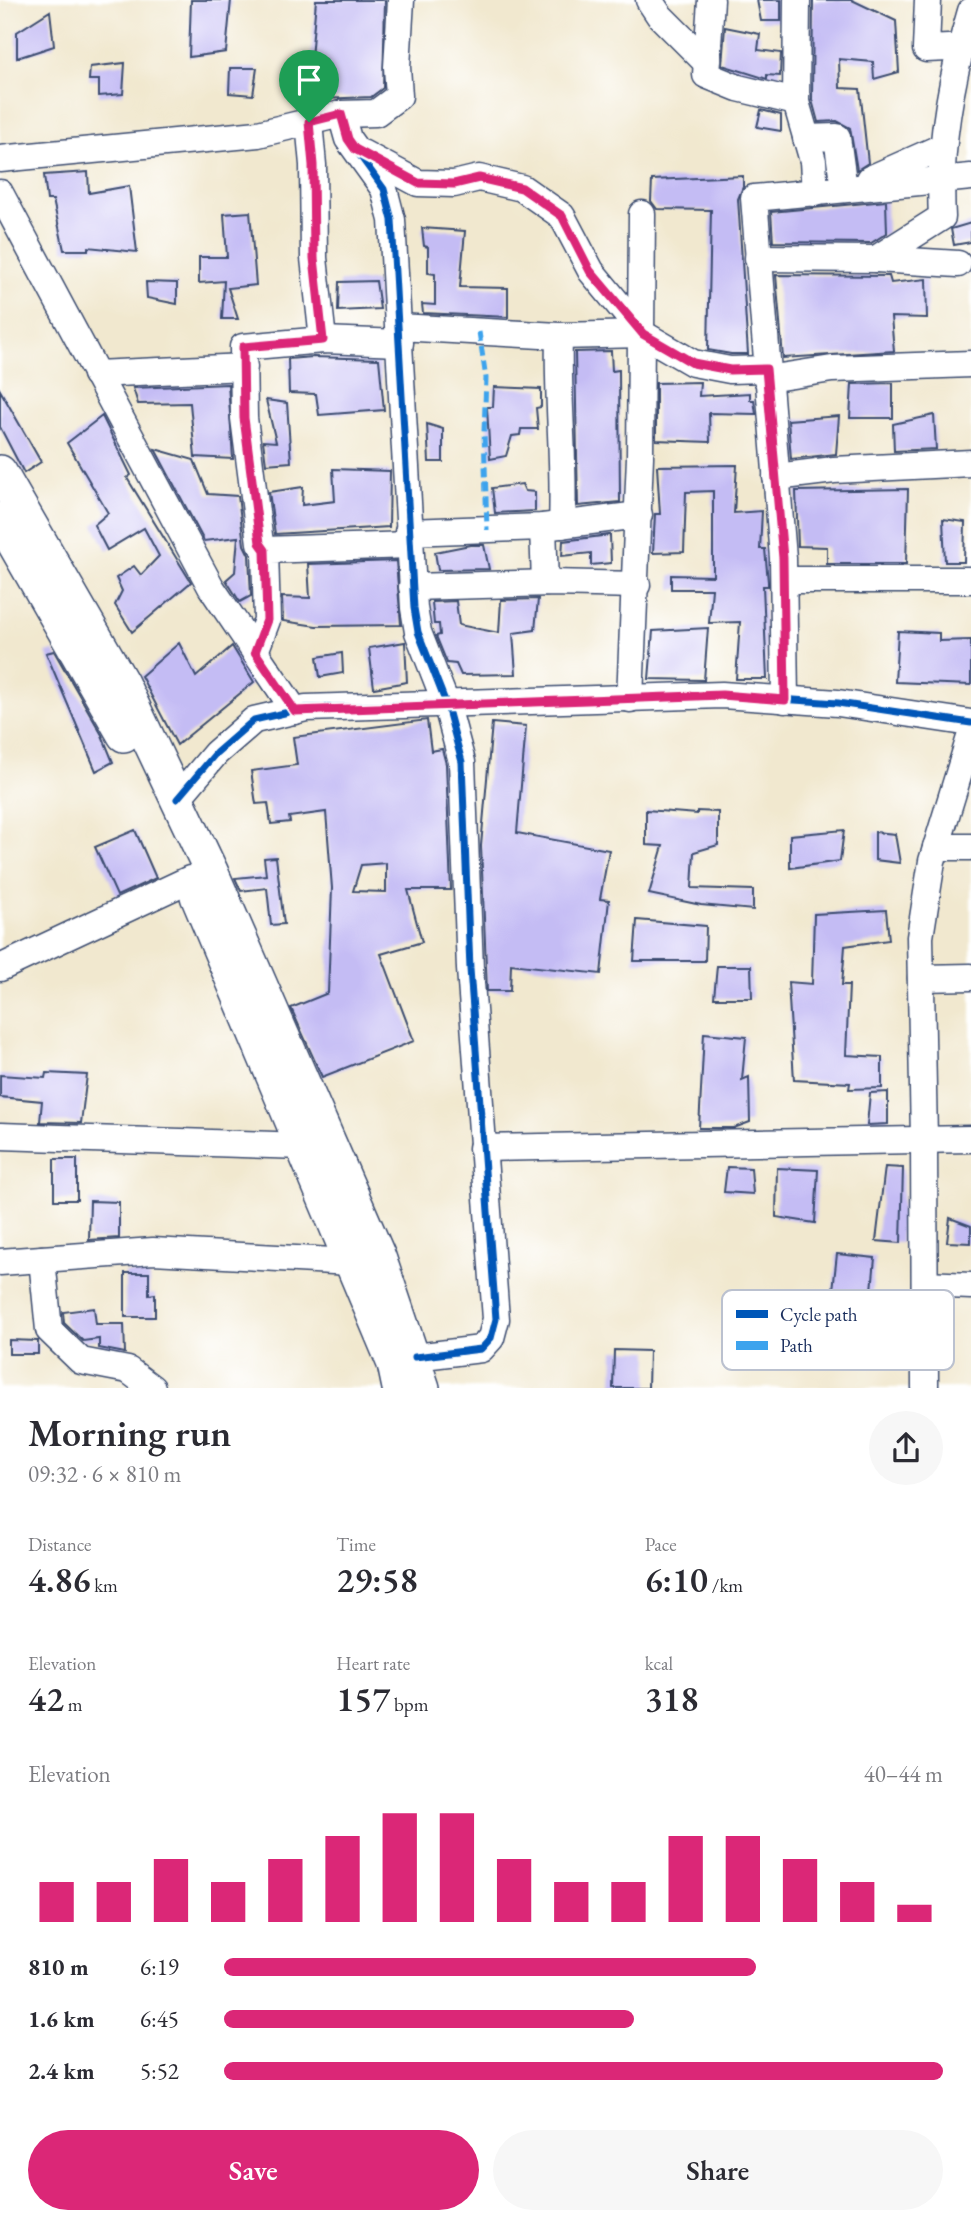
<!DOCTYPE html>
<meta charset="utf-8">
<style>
body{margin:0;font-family:"EB Garamond",serif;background:#f7f7f7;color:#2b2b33;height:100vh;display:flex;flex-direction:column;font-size:26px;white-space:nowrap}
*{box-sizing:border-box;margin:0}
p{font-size:23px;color:#7c7c81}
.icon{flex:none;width:38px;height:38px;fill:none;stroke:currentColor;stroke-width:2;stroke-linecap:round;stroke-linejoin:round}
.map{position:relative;height:1388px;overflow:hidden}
.details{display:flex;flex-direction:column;background:#fff;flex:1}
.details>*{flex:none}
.pin{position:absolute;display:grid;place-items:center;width:60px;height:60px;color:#fff;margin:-72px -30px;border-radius:50% 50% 50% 0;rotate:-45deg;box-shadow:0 0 7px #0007}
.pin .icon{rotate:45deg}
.round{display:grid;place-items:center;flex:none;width:74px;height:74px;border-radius:37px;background:#f7f7f7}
.summary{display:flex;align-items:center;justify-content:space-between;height:119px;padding:0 28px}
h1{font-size:38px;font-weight:600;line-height:52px}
.metrics{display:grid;grid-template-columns:repeat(3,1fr);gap:10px;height:119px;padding:7px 28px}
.metrics div{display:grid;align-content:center}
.metrics b{font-size:35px;font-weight:600}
.metrics small{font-size:19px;font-weight:400}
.metrics p{font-size:19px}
.chart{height:196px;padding:14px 28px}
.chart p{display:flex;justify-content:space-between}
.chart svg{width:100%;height:126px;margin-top:7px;stroke:#db2777;stroke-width:6}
.cta{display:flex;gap:14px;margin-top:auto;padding:14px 28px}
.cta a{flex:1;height:80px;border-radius:42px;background:#db2777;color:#fff;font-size:28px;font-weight:600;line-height:80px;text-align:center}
.cta a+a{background:#f7f7f7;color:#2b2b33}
ul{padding:0 28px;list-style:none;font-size:23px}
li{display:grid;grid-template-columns:112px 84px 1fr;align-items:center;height:52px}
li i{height:18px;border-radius:9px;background:#db2777}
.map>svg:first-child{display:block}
</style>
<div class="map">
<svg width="971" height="1388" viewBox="0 0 971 1388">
<rect width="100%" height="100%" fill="#fff"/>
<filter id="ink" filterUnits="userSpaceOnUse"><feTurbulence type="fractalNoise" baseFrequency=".0143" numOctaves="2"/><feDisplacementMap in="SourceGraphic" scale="14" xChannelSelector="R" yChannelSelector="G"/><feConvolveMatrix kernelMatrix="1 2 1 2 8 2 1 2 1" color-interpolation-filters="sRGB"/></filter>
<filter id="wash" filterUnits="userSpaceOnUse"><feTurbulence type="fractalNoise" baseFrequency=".00686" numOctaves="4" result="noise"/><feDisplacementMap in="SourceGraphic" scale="28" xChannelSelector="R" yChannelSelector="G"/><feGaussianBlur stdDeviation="1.57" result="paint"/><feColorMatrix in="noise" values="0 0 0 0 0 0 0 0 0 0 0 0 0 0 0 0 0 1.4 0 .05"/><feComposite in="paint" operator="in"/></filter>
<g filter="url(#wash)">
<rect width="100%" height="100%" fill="#f1e8cf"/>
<g id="blocks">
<g fill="#c4bcf4" fill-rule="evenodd">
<path d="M191 0H231L226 52 189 57Z"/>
<path d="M316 0H385L383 88 371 97 320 99 326 60 311 58Z"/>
<path d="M757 0H781V21H761Z"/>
<path d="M813 0H852L896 21 899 72 874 79 873 62 839 59 840 88 860 89 868 163 857 170 850 128 837 121 818 122 812 100Z"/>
<path d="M50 11 54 46 17 58V32Z"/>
<path d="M725 27 760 34 758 50 781 53 780 76 767 75V79L722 65Z"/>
<path d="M125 63 123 94 99 96V80H89L90 67Z"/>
<path d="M230 68H257L253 95 229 93Z"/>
<path d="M761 110 781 115V131L757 127Z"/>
<path d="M88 172 89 193 129 186 137 252 88 247V250H64L53 200H47L44 175Z"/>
<path d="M743 176V187L738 199 748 354H731L708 350 711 210 657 209 651 201 652 180Z"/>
<path d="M886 201 887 233 871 243 773 242 771 212Z"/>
<path d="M250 212 256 285 228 288 238 319H222L224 281 199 283V257H227L224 214Z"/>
<path d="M971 223V242L954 245 951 229Z"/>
<path d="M422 228 465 231 460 287 508 288V317L423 313 422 304 435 305V274L428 273V247L424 246Z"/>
<path d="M776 275 889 276 891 283 926 279 927 318 891 317 894 351 783 358Z"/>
<path d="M376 281 380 309 338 311 339 282Z"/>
<path d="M146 282 177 283V304L147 298Z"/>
<path d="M611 351 612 371 619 370 620 502 578 506 575 352Z"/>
<path d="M313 357 379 359 384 410 319 415 316 394 289 393 288 359Z"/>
<path d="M700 382 699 396 750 393V400H754L756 414 709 413 710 442 656 440V383Z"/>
<path d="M893 383V418H850L852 384Z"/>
<path d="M228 384 233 459 195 457 190 403 138 404 133 388Z"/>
<path d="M494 387 541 389V407L536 408 538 429H521L520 435 512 436 506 456 490 459 487 407H493Z"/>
<path d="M0 390 41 462 24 473 0 427Z"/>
<path d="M266 400 287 403 291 462 266 464 263 441 276 442Z"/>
<path d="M934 415 936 449 894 451 893 424Z"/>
<path d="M102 416 131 475 127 478 191 582 132 632 115 605 122 591 116 578 134 566 141 575 159 556 144 528 107 550 94 525 108 513 67 443Z"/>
<path d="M839 416 836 454 791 459 788 420Z"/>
<path d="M427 424 443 429V462H429Z"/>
<path d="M155 449 194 460 208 494 238 496 244 545 249 555 251 596 240 602 226 580 235 572 238 537 204 541Z"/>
<path d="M737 465 734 513 762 511 760 549H765L768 582V586H763L767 679H736L740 622 709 623 712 589H671V575L713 576V491L686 492 684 552 653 553 655 514H660L657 466Z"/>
<path d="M333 469 390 471 389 527 275 534 269 492 303 487 302 505 335 501Z"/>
<path d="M522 484 525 491 535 492V511L495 513 492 488Z"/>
<path d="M908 489 906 564H827V547L798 546 796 491Z"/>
<path d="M943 519 965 522 964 562H945Z"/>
<path d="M610 535 611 563 591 565V553L562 556 563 541Z"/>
<path d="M470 545H484L489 569 438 570 435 552Z"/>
<path d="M396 561 401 625 316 626 283 621 282 597 310 598 308 564Z"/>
<path d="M538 599 535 630 513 633 516 674 461 675 456 664 447 663 436 636 440 635 439 624H434L432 602 456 601 459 625 499 633 501 600Z"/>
<path d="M708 628 704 680 649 679 653 631Z"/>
<path d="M898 631 939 633V641L971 640V685L895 682Z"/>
<path d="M405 642 407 682 374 688 369 648Z"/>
<path d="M179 643 196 677 232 646 254 682 177 745 141 676Z"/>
<path d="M54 651 102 735 113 762 96 771 46 653Z"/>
<path d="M342 653 343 673 320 677 317 657Z"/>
<path d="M427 720 431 751 442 749 446 764 451 890H408L422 942 381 954 414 1041 322 1077 291 1008 328 993 332 888 326 812 289 817 290 822 271 824 268 803 256 804 251 771 297 765 293 737ZM386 863V892L353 891 361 865Z"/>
<path d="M492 723 526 726 517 833 609 850 600 899 609 900 601 974 511 964 510 991H487L481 846Z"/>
<path d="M646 810 697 814V811L718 812V845L694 852 692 888 753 890V910L701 905 649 894 663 846 646 845Z"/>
<path d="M135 830 156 878 117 896 95 847Z"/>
<path d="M844 830 840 861 790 868V835Z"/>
<path d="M875 832 895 834 900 863 875 860Z"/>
<path d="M276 857 284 924 271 925 267 888 241 891 235 878 266 875 264 858Z"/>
<path d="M886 910 889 940 845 946 842 985H849L846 1055 882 1057V1088L849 1089 850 1083 794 1080 788 982 812 984 814 914Z"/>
<path d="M637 920 706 926 705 961H634Z"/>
<path d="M717 966H751L752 998H714Z"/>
<path d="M704 1033 746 1037 742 1080 749 1077 750 1122 734 1128H699Z"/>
<path d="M46 1073 87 1075 81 1123 40 1122 42 1101 0 1097V1075L45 1078Z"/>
<path d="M888 1092V1124L867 1125 870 1093Z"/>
<rect x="54" y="1159" width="23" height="41"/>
<path d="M727 1167 751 1168 753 1194 724 1192Z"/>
<path d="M885 1167 903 1168 901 1243 876 1241Z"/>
<path d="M777 1168 818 1170 815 1223 776 1217Z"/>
<path d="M90 1201 119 1202V1238L89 1240Z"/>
<path d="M950 1218 971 1226V1243L947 1242Z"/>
<path d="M837 1254 875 1258 870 1312 831 1308Z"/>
<path d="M125 1273H149V1295L155 1294V1317H125Z"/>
<path d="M94 1308 96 1324H124L125 1353 99 1348V1339L83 1341 64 1323 63 1312Z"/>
<path d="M9 1340 38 1341V1354H9Z"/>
<path d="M614 1350 649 1351 648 1388H613Z"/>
</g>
</g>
</g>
<g filter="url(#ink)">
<use href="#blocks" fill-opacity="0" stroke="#3b4b6f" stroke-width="2"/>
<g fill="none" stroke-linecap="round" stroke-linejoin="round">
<defs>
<g id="minor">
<path d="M649 0 659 15 706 62"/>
<path d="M711 0 706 75 738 88 796 102 813 161 815 193"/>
<path d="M928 0 926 49 971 47"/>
<path d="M796 102 797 0"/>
<path d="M341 114 348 139 384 189 392 220 414 608 418 632 447 706 462 762 470 969 496 1319 491 1338 481 1349 415 1357"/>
<path d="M309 122 313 165 314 258 323 340"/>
<path d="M806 138 837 137 844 189"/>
<path d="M362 153 418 183 454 184 479 178 522 188 562 216 591 271 643 334 693 363 730 370 766 369"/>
<path d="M0 159 258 134 341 114 376 113 399 96 397 67 401 0"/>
<path d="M870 179 942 147"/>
<path d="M0 193 211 587 295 711"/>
<path d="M758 258 876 259"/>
<path d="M958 264 876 259 942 217C938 148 951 78 971 11"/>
<path d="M399 327 559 336 643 334"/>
<path d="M559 336C557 399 565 461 562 525"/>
<path d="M96 374 244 367"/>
<path d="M767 379 832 369 971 364"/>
<path d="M776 477 834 470 971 463"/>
<path d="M543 527 545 583"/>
<path d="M408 532 543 527 639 515"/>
<path d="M265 550 260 543 244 418 243 347 323 340 400 343"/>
<path d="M784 580H971"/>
<path d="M412 587 551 583 637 585"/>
<path d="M255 652 267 620 265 550 409 545"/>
<path d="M630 699 640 457 642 214"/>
<path d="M785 700 783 558 754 198 971 177"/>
<path d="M177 799 216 753 254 720 306 708 722 695 838 703 971 723"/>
<path d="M936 847H971"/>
<path d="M0 968 190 879"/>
<path d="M921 978 971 977"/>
<path d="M0 1136 303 1146"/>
<path d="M482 1148 971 1139"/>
<path d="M42 1259 49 1330 81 1361 128 1370 152 1388"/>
<path d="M0 1262 153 1251 351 1262"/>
<path d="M925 1284 971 1286"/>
<path d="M925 1388 924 1138 920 937 932 861 971 734"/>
</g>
<g id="major">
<path d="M0 472 122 683 211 871 379 1257 423 1388"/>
<path d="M0 519 124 735"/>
<path d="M197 896 394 1364 399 1388"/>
</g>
</defs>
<use href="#minor" stroke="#3b4b6f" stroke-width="29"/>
<use href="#major" stroke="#3b4b6f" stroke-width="36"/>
<use href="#minor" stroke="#fff" stroke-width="26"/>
<use href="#major" stroke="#fff" stroke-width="33"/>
<path stroke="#3da3ed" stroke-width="5" stroke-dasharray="10 5" stroke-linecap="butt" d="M479 332 486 378 484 432 487 530"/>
<defs>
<g id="cycleway">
<path d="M341 114 348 139 384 189 392 220 414 608 418 632 447 706 462 762 470 969 496 1319 491 1338 481 1349 415 1357"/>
<path d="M177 799 216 753 254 720 306 708 722 695 838 703 971 723"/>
</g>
</defs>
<use href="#cycleway" stroke="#fff" stroke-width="11"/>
<use href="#cycleway" stroke="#0057b8" stroke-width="7"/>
</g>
</g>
<g fill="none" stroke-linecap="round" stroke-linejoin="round" filter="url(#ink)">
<defs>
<path id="route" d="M341 114 348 139 355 149 418 183 454 184 479 178 522 188 562 216 590 271 643 334 693 363 730 370 766 369 783 558 785 700 722 695 295 711 255 652 267 620 265 550 260 543 244 418 243 347 323 340 314 258 313 165 309 122Z"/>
</defs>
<use href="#route" stroke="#fff" stroke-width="14"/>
<use href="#route" stroke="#db2777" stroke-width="9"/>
</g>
<rect x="722" y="1290" width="232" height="80" rx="10" fill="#fff" stroke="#bbc1cf" stroke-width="2"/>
<rect x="736" y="1310" width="32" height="8" fill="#0057b8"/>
<rect x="736" y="1341" width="32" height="9" fill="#3da3ed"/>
<g font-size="19" fill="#1b2f5e">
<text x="780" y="1321">Cycle path</text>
<text x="780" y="1352">Path</text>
</g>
</svg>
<div class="pin" style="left:309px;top:122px;background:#1e9e55"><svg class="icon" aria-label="arrive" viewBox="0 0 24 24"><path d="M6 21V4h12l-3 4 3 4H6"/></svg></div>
</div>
<section class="details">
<div class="summary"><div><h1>Morning run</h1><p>09:32 · 6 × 810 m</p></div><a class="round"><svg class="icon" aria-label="share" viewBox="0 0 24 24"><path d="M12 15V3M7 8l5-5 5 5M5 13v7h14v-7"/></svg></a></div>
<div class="metrics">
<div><p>Distance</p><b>4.86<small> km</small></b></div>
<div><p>Time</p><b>29:58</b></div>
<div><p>Pace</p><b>6:10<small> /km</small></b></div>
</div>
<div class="metrics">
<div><p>Elevation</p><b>42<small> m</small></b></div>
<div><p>Heart rate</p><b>157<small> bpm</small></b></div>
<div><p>kcal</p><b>318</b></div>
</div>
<div class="chart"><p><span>Elevation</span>40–44 m</p>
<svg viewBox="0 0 160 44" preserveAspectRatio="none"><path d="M5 44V30M15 44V30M25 44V22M35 44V30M45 44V22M55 44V14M65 44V6M75 44V6M85 44V22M95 44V30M105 44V30M115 44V14M125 44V14M135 44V22M145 44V30M155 44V38"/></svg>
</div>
<ul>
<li><b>810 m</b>6:19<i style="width:74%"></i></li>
<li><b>1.6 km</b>6:45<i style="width:57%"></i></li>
<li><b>2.4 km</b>5:52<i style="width:100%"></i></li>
</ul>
<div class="cta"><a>Save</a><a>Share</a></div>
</section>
